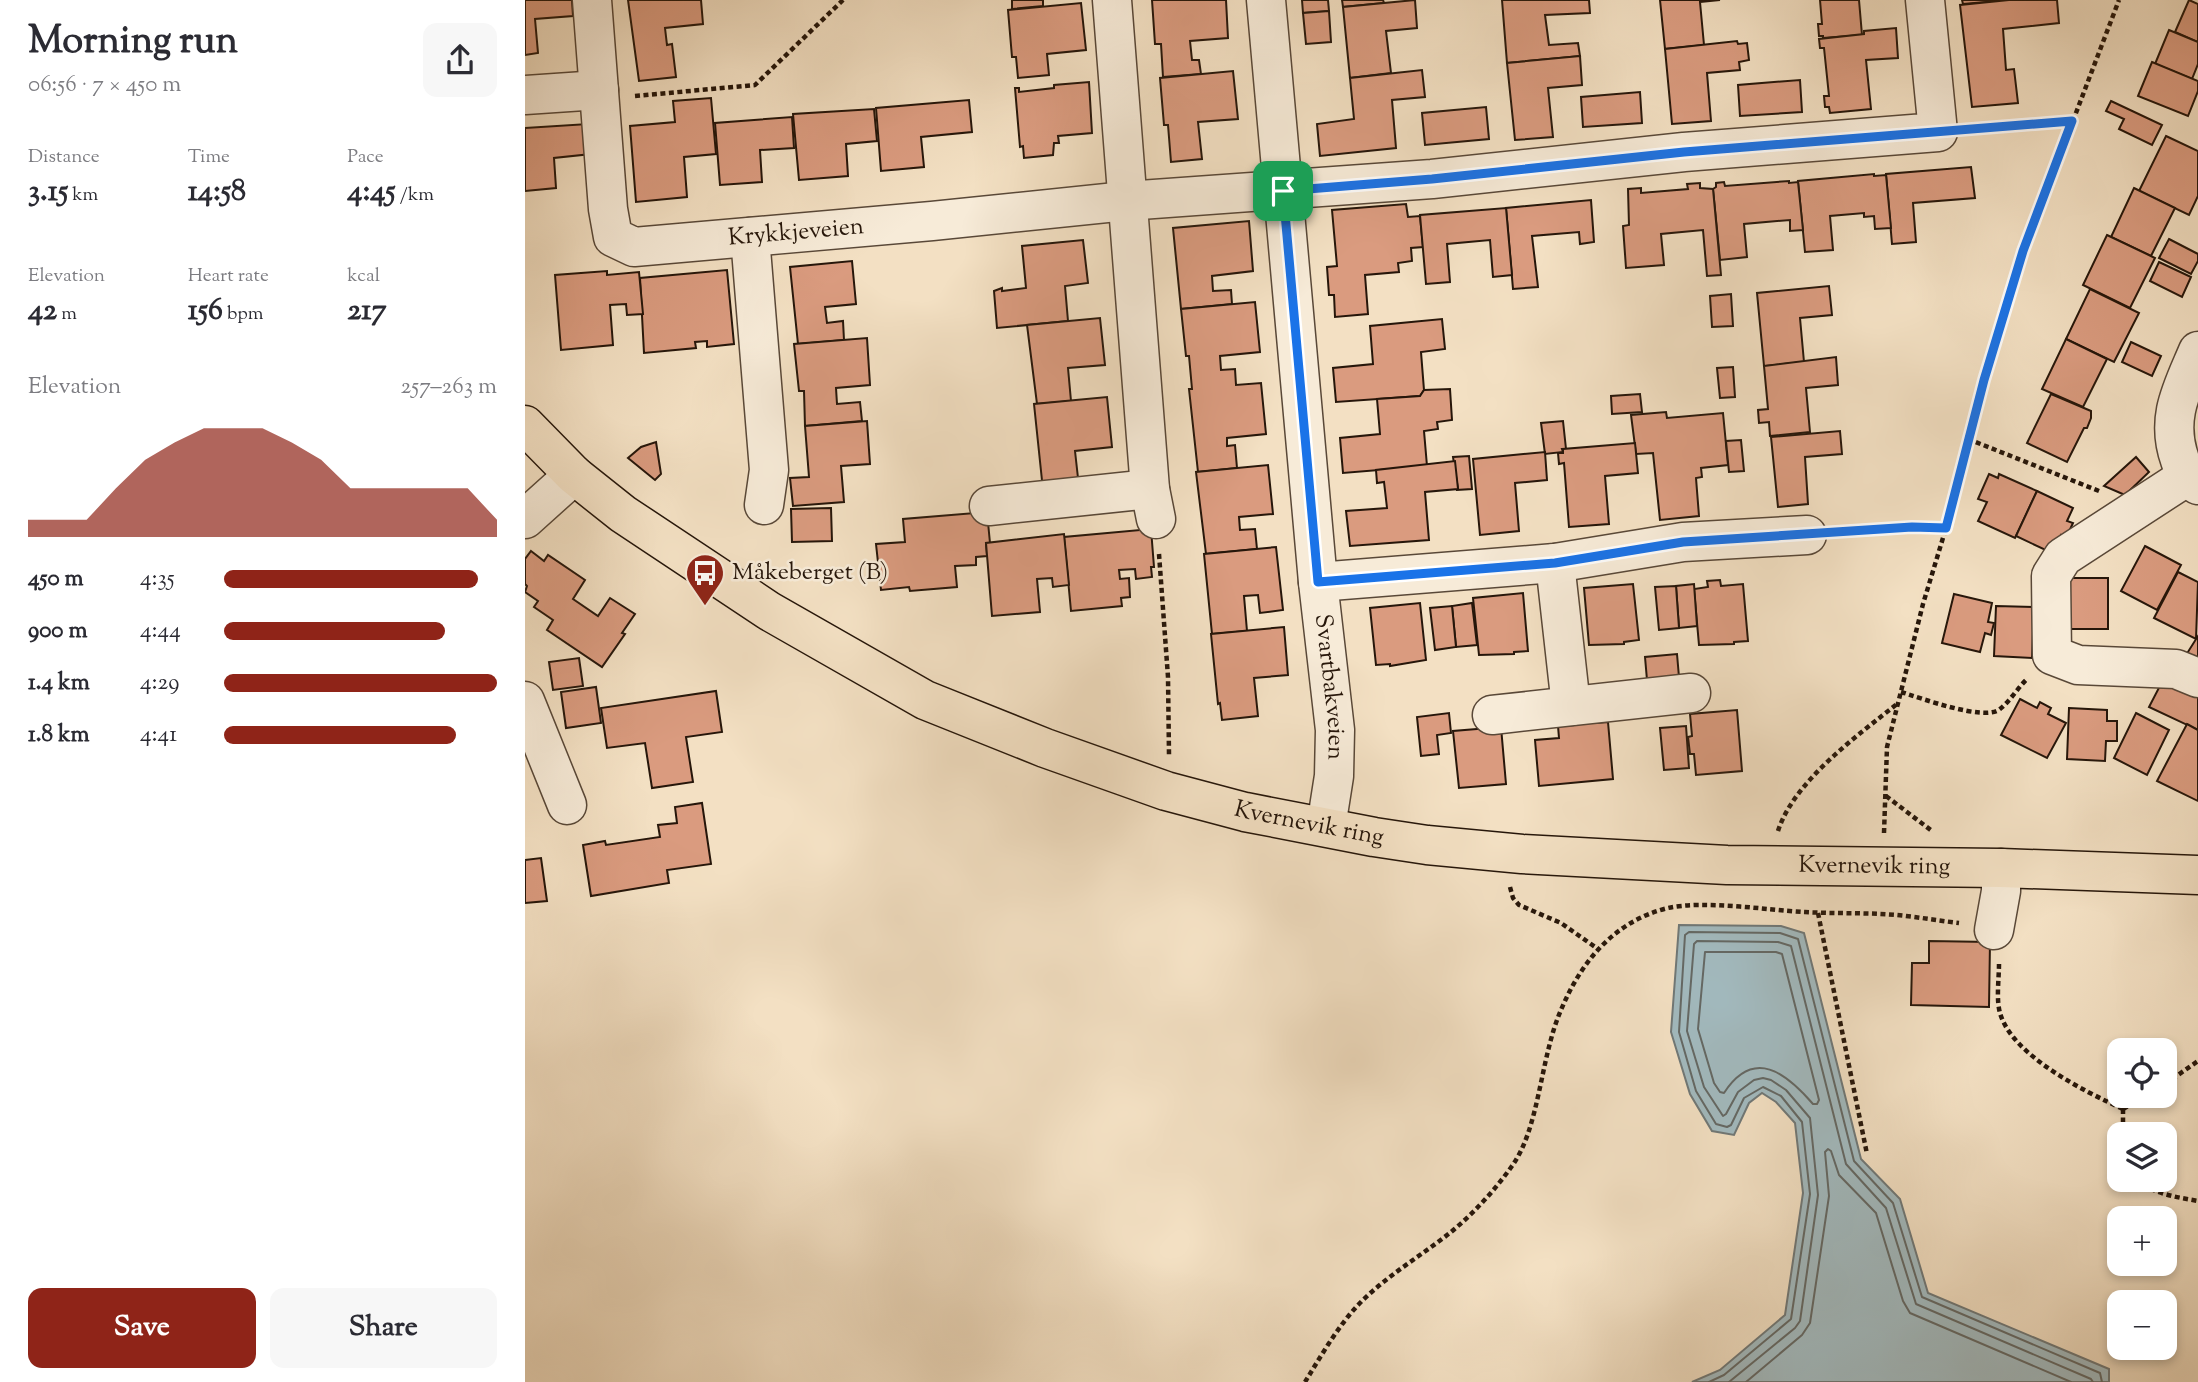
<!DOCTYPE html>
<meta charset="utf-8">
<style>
body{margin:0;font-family:"Sorts Mill Goudy",serif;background:#f7f7f7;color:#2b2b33;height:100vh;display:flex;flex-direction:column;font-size:26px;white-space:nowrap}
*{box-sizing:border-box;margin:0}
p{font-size:23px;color:#7c7c81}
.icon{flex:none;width:38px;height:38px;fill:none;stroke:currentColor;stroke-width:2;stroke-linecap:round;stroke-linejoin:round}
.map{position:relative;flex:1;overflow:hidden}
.details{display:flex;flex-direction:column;background:#fff;width:525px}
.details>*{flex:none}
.buttons{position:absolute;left:1582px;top:1038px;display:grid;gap:14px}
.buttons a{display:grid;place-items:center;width:70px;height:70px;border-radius:14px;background:#fff;box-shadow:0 4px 10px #0003;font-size:35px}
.pin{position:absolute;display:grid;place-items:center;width:60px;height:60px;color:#fff;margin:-30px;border-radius:14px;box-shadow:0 4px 10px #0006}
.round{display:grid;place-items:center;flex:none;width:74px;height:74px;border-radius:14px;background:#f7f7f7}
.summary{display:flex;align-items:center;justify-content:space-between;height:119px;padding:0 28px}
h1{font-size:38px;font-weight:700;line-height:52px}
.stats{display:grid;grid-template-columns:repeat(3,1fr);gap:10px;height:119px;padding:7px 28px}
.stats div{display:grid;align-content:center}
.stats b{font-size:30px;font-weight:700}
.stats small{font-size:19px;font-weight:400}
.stats p{font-size:19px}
.chart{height:196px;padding:14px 28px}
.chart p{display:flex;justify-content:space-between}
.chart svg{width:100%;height:126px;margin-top:7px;fill:#8f2418;opacity:.7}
.action{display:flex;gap:14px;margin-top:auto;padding:14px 28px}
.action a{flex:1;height:80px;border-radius:14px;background:#8f2418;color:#fff;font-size:28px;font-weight:700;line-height:80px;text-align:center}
.action a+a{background:#f7f7f7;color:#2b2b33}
ul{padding:0 28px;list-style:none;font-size:23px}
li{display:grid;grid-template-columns:112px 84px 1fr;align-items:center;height:52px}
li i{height:18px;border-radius:9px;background:#8f2418}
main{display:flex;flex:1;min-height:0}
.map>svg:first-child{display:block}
</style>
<main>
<section class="details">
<div class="summary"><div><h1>Morning run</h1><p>06:56 · 7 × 450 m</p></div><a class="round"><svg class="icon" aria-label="share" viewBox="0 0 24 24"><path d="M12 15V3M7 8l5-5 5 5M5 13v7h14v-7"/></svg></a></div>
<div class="stats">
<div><p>Distance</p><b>3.15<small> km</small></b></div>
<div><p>Time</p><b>14:58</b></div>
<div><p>Pace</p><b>4:45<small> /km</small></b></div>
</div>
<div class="stats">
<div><p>Elevation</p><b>42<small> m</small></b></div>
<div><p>Heart rate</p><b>156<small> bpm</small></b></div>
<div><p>kcal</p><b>217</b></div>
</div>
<div class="chart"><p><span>Elevation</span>257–263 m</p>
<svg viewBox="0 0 160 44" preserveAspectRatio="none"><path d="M0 44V38L10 38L20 38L30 27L40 17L50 11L60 6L70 6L80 6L90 11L100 17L110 27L120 27L130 27L140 27L150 27L160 38V44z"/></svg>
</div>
<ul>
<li><b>450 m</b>4:35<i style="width:93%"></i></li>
<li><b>900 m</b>4:44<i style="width:81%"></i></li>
<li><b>1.4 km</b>4:29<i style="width:100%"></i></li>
<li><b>1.8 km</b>4:41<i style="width:85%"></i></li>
</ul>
<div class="action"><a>Save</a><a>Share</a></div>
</section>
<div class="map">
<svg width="1673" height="1382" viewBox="0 0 1673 1382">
<rect width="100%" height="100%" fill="#f3e0c3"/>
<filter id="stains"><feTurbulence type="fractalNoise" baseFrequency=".00286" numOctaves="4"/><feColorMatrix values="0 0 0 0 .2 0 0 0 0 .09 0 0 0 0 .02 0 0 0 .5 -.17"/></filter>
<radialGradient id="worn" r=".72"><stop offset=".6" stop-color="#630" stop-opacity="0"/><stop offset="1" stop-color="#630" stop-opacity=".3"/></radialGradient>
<path fill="#a2babf" stroke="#707877" stroke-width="2" d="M1154 925 1256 926 1279 933 1336 1159 1375 1199 1403 1293 1584 1369V1382H1167L1195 1370 1260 1315 1278 1193 1270 1123 1251 1102 1237 1093 1224 1103 1209 1135 1187 1131 1165 1094 1146 1032Z"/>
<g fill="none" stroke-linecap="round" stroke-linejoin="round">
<g stroke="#646864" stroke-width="2">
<path d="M1180 952H1251L1257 954 1294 1100 1292 1104H1288C1261 1073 1229 1047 1199 1093L1195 1092 1189 1083 1173 1029Z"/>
<path d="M1184 1382 1199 1375 1266 1319 1285 1194 1277 1122 1256 1096 1238 1087 1219 1098 1206 1125 1202 1127 1191 1124 1171 1091 1154 1032 1160 935 1164 932 1255 933 1273 939 1329 1161 1368 1203 1397 1297 1575 1373 1577 1382"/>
<path d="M1204 1382 1270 1328 1275 1321 1293 1195 1285 1118 1261 1090 1246 1080 1238 1078 1229 1080 1213 1092 1201 1114 1198 1116 1179 1087 1162 1031 1169 944 1172 941 1253 942 1266 946 1321 1164 1361 1208 1391 1304 1566 1379 1568 1382"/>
<path d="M1221 1382 1277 1335 1285 1323 1304 1196 1300 1152 1303 1149 1306 1151 1314 1175 1351 1213 1378 1301 1385 1313 1546 1382"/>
</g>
</g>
<g fill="#da9b7f" stroke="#26160a" stroke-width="2">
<path d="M0 0H47L48 16 10 19 13 53 0 55Z"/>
<path d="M103 0H176L178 24 140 28 142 45 147 44 151 77 114 81Z"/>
<path d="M487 0H518V6L487 9Z"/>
<path d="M627 0H701L703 38 665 41 667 60H674L676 74 638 77 636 44H630Z"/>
<path d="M777 0H803L804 11 778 13Z"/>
<path d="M817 0H858L859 3 818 7Z"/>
<path d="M890 0 892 28 861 31 866 73 825 78 818 7Z"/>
<path d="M977 0H1064L1065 13 1020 15 1024 45 1053 43 1055 56 982 63Z"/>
<path d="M1135 0H1195L1175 2 1179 45 1140 49Z"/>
<path d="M1295 0H1334L1337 35 1298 38V36H1294L1293 24H1297Z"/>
<path d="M1437 0H1484L1438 4Z"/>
<path d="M1484 0H1532L1534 23 1478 29 1481 70 1489 69 1493 103 1447 107 1435 5Z"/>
<path d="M1664 0 1673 4V42L1650 32Z"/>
<path d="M556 3 561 50 522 54 524 75 493 78 491 57H487L483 10Z"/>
<path d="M804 11 806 42 781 44 778 13Z"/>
<path d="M1371 28 1373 58 1341 60 1346 109 1305 113 1304 107H1300L1299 96H1304L1299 48H1295L1294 39 1339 34V31Z"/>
<path d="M1644 30 1673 42V64L1667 79 1630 64Z"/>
<path d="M1212 41 1213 44 1222 43 1224 60 1214 62 1215 70 1182 73 1186 121 1147 124 1140 49Z"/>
<path d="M1055 56 1057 85 1023 88 1028 137 990 140 982 63Z"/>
<path d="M1627 62 1673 81V91L1663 116 1613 96Z"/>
<path d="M897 70 900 97 867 100 871 148 795 156 792 124 829 119 825 78Z"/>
<path d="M708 71 713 119 673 122 677 159 646 162 643 125H639L635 78Z"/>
<path d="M1275 80 1277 112 1215 116 1213 85Z"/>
<path d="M564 82 567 133 533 136 534 143H529L528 155 499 158 498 146 495 147 490 88H494V92L529 88V85Z"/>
<path d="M1115 92 1117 123 1058 127 1056 97Z"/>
<path d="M186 98 191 154 159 157 162 197 111 202 105 126 150 122 148 101Z"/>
<path d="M444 100 447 132 396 137 399 167 356 171 351 108Z"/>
<path d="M1586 101 1637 125 1627 145 1594 129 1599 119 1581 111Z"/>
<path d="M961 107 964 139 900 145 897 113Z"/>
<path d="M349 109 352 141 321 144 323 176 274 180 268 114Z"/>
<path d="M267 117 269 148 235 150 237 182 195 185 190 123Z"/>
<path d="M63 124 66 154 29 158 31 188 0 191V128Z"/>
<path d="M1641 136 1673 151V196L1664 215 1614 191Z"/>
<path d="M1446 167 1450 198 1388 203 1391 242 1367 244 1361 174Z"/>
<path d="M1349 174V176L1361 175 1366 228 1350 229 1349 216 1339 217V213L1305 216 1308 250 1280 252 1273 181Z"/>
<path d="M1264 181V183L1273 182 1278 230 1265 231V220L1219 224 1222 257 1195 260 1188 189 1191 187V183L1199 182 1200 186Z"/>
<path d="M1175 183V188L1188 189 1196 275 1182 276 1178 230 1136 234 1139 265 1101 268 1098 226 1104 225 1103 189 1116 188V193L1163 189 1162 184Z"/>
<path d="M1609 188 1650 208 1626 256 1586 237Z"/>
<path d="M1066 200 1069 242 1055 244 1054 232 1007 236 1013 287 988 289 981 208Z"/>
<path d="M881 204 883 217 895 216 898 247 886 248 887 261 873 263 874 272 840 275 843 314 810 317 809 295H804L802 267 812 266 807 210Z"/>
<path d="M981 208 987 275 968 277 965 240 922 244 925 282 901 284 895 215Z"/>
<path d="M724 221 728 271 687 276 688 291 706 290 707 304 656 309 648 228Z"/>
<path d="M1582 235 1630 258 1605 308 1558 285Z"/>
<path d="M1644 239 1673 254V261L1666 274 1634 258Z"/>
<path d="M558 240 563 283 540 286 543 321 472 328 469 291 477 288V291L501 288 497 246Z"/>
<path d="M327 261 331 304 300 307 302 323 318 321 319 340 273 344 265 267Z"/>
<path d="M1634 262 1666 277 1657 297 1625 281Z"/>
<path d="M202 270 209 344 182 347V341L170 342 171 348 119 353 115 278Z"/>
<path d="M82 271V275L114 272 118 314 102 315 101 304 85 305 88 345 36 350 30 275Z"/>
<path d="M1304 286 1307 315 1275 318 1279 362 1239 366 1232 293Z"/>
<path d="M1565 289 1614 313 1589 362 1541 339Z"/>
<path d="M1206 294 1208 326 1187 327 1185 296Z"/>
<path d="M730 302 735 352 695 356 696 370 710 369 711 385 736 383 741 434 702 438V446L710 445 712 468 673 472 664 389H667L664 356H661L656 309Z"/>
<path d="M575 318 580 365 543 368 546 401 512 404 502 325Z"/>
<path d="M917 319 920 349 896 352 899 390 895 396 811 402 808 368 848 364 845 326Z"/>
<path d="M342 338 345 385 311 388 312 404 335 402 337 421 280 426 279 391H274L269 344Z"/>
<path d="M1541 339 1582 359 1558 407 1517 389Z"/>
<path d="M1606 342 1636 356 1627 376 1597 362Z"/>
<path d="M1311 357 1313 385 1281 388 1285 432 1245 436 1244 422 1234 423 1233 410 1243 409 1239 366Z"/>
<path d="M1208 367 1210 397 1195 398 1192 368Z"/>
<path d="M925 389 927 420 912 422 913 429 899 431 902 466 818 473 815 438 855 434 852 399 895 396 899 390Z"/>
<path d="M1115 394 1117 412 1087 414 1086 396Z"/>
<path d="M1526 394 1566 411V418L1562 428H1559L1542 462 1502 443Z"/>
<path d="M582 397 587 447 550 451 554 487 518 490 509 404Z"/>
<path d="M1141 412 1142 418 1198 413 1203 465 1176 468 1177 477 1171 478 1174 516 1135 520 1128 453 1111 454 1106 415Z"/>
<path d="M342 421 345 464 316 466 319 502 268 506 265 478 284 477 280 426Z"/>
<path d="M1038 421 1041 449H1037L1038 452 1020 454 1016 423Z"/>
<path d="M1315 431 1317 454 1280 457 1283 504 1253 507 1246 437Z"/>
<path d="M1216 440 1219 471 1204 472 1201 441Z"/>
<path d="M131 442 136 474 130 480 103 458 116 447Z"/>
<path d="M1110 443 1113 473 1080 476 1084 524 1044 527 1039 463 1034 464 1033 453H1038V449Z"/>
<path d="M1020 452 1022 480 990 483 994 531 955 535 948 459Z"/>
<path d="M944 456 947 489 931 490 933 489 928 457Z"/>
<path d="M1611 457 1624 472 1600 495 1579 486Z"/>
<path d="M930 461 933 489 900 492 904 540 825 546 821 511 862 508 859 482 852 483 851 470Z"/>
<path d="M743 465 748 514 714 517 715 530 730 529 732 549 681 554 671 472Z"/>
<path d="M1464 474 1473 478 1474 474 1512 491 1490 538 1453 521 1462 502 1453 499Z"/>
<path d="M1512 491 1548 508 1542 521 1548 523 1541 538 1536 535 1527 553 1491 536Z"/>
<path d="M306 508 307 541 267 542 266 509Z"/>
<path d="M462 512 465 543H461L462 556 451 557V565L430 566 432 587 385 591 384 587 356 590 351 544 380 542 378 519Z"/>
<path d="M626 529 629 567H626L627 577 611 579 610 569 594 570 595 579 604 578 605 597 596 598 597 606 546 611 539 537Z"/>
<path d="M539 534 544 585 528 587 527 578 512 579 515 612 467 616 461 543Z"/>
<path d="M1620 546 1656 565 1632 610 1596 591Z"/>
<path d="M751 547 758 610 735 613 733 595 719 596 722 631 687 634 679 554Z"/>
<path d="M6 551 19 561 23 555 60 580 48 599 73 616 85 598 110 614 97 633 100 634 77 667 22 630 28 620 9 607 13 601 0 592 2 586 0 584V559Z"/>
<path d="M1653 572 1673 582 1671 639 1629 618Z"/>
<rect x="1543" y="578" width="40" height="51"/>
<path d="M1195 580 1196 586 1218 584 1223 641 1209 642V644L1174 645 1169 589 1183 587 1182 581Z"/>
<path d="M1108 584 1114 640 1099 642V644L1064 645 1059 588Z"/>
<path d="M1169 584 1172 626 1154 628 1151 586Z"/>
<path d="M1151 586 1154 628 1134 630 1130 587Z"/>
<path d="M998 593 1003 651 989 652V654L954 655 948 598Z"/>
<path d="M1429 594 1467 603 1463 622 1469 623 1466 635 1460 633 1455 652 1417 643Z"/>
<path d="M895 603 901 660 865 666V664L851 665 845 608Z"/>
<path d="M947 603 952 645 931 647 927 606Z"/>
<path d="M927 606 931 647 910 650 905 608Z"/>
<path d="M1471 606 1509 607 1507 658 1469 656Z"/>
<path d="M759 627 763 675 729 678 733 716 697 720 695 703 693 704 686 634Z"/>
<path d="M1673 636V661L1661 655Z"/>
<path d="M1152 654 1154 677 1122 680 1120 657Z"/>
<path d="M54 658 58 686 28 690 24 662Z"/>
<path d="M1639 678 1673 696V730L1624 707Z"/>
<path d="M71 687 76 723 41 728 36 692Z"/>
<path d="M191 691 197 732 161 737 168 782 127 788 120 743 82 748 76 708Z"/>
<path d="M1495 699 1512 708 1515 702 1526 708 1523 714 1541 723 1522 758 1476 735Z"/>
<path d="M1544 708 1582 710V721H1592V741H1581L1580 761 1542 759Z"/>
<path d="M1212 710 1217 771 1171 775 1169 754H1165L1163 737 1167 736 1165 714Z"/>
<path d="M924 713 926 733 912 735 914 754 896 756 892 717Z"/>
<path d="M1611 713 1644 730 1622 775 1589 758Z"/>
<path d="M1069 718 1070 723 1083 722 1088 779 1014 786 1010 740 1034 738 1033 726Z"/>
<path d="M1662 724 1673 730V801L1632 781Z"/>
<path d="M1161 726 1164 768 1139 770 1135 728Z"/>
<path d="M976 727 981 784 934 788 928 731Z"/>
<path d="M177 803 186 864 142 870 144 883 66 896 58 845 80 841 81 845 135 837 133 825 152 823 150 807Z"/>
<path d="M16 858 22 901 0 903V860Z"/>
<path d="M1404 941 1465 942 1464 1007 1386 1005 1387 963H1404Z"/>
</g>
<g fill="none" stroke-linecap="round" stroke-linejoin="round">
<defs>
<g id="minor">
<path id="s1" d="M67 0 83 209 88 237 109 247 407 221 601 201 907 179 1159 152 1413 132 1400 0"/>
<path d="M587 0 625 489 631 519"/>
<path id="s2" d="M741 0 793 582 810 730 809 776 801 827"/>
<path d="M0 95 74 90"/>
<path d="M225 237 244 470 239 505"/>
<path d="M1673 351C1657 389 1640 418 1655 460 1659 472 1662 479 1673 485"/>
<path d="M1661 477 1538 557 1526 576 1527 655 1553 665 1651 669 1673 678"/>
<path d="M464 506 625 489"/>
<path d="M0 519 49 475"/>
<path d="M1030 563 1046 706"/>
<path d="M793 582 1030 563 1158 542 1282 535"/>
<path d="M0 701 42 805"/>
<path d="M967 715 1166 693"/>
<path d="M1469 930 1476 891V868"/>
</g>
<g id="major">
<path id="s3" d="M0 425 49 475 98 514 244 611 400 700 520 748 641 791 720 812 849 837 902 845 997 854 1202 865 1476 868 1673 875"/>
</g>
</defs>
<use href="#minor" stroke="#594838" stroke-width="41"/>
<use href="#major" stroke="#26160a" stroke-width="41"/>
<g stroke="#26160a" stroke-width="4.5" stroke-dasharray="5 3.5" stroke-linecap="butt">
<path d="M110 96 230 85 318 0"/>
<path d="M1446 129 1547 121"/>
<path d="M1443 439 1574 491"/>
<path d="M1317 533 1387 527 1421 528"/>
<path d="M634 554 643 677 644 755"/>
<path d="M1376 692C1396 698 1460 722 1475 709 1485 701 1492 689 1501 680"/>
<path d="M1361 796 1407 831"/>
<path d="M1253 831C1269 781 1332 736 1372 704"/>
<path d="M1359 833 1362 747 1398 604 1421 528 1459 380 1498 252 1594 0"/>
<path d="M985 887 988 898 994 905 1036 923 1073 949"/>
<path d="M1293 913 1342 1154"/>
<path d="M1474 964C1474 979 1471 999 1475 1013 1487 1056 1561 1092 1598 1109"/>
<path d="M1640 1084 1673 1061"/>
<path d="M1598 1109 1621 1096"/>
<path d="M1598 1109V1134"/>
<path d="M1611 1180C1629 1194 1651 1197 1673 1201"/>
<path d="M780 1382C796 1356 813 1326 834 1304 861 1276 896 1256 926 1232 949 1213 970 1190 987 1166 1015 1127 1015 1058 1036 1010 1056 962 1089 921 1143 908 1180 900 1241 910 1280 912 1314 914 1348 912 1381 916 1399 918 1416 921 1434 923"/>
</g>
<use href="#minor" stroke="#f7ebd8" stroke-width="38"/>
<use href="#major" stroke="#f3e0c3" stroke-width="38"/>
</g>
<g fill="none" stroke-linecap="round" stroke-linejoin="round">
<defs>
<path id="route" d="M1547 121 1498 251 1459 380 1421 528 1387 527 1158 542 1030 563 793 582 758 191 907 179 1159 152Z"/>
</defs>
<use href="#route" stroke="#fff" stroke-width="14"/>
<use href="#route" stroke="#1a73e8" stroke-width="9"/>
</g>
<defs>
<symbol id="bus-pin" viewBox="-11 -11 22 30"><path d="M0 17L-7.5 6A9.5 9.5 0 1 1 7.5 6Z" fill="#8f2418" stroke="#f7ebd8"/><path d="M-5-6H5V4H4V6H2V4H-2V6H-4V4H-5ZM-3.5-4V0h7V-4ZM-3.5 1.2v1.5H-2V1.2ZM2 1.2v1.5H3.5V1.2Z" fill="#fff"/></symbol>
</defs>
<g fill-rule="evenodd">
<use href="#bus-pin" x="158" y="551" width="44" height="60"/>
</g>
<g text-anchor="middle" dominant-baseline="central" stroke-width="5" stroke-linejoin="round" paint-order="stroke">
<g font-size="24" fill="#26160a" stroke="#f7ebd8">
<text stroke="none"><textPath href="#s1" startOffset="424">Krykkjeveien</textPath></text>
<text stroke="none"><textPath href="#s2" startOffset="690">Svartbakveien</textPath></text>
<text stroke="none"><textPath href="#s3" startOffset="892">Kvernevik ring</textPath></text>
<text stroke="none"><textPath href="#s3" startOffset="1460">Kvernevik ring</textPath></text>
</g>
<g font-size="24" fill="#26160a" stroke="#f7ebd8" text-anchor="start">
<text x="207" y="573">Måkeberget (B)</text>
</g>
</g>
<rect width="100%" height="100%" filter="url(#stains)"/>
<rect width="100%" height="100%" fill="url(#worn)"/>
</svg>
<div class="buttons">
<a><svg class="icon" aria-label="locate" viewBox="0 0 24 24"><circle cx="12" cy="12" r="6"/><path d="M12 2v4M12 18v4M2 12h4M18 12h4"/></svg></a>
<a><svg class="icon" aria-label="layers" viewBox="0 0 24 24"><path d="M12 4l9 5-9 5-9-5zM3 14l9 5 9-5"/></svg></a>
<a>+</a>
<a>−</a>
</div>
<div class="pin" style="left:758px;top:191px;background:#1e9e55"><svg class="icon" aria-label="arrive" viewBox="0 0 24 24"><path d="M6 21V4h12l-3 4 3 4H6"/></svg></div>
</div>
</main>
